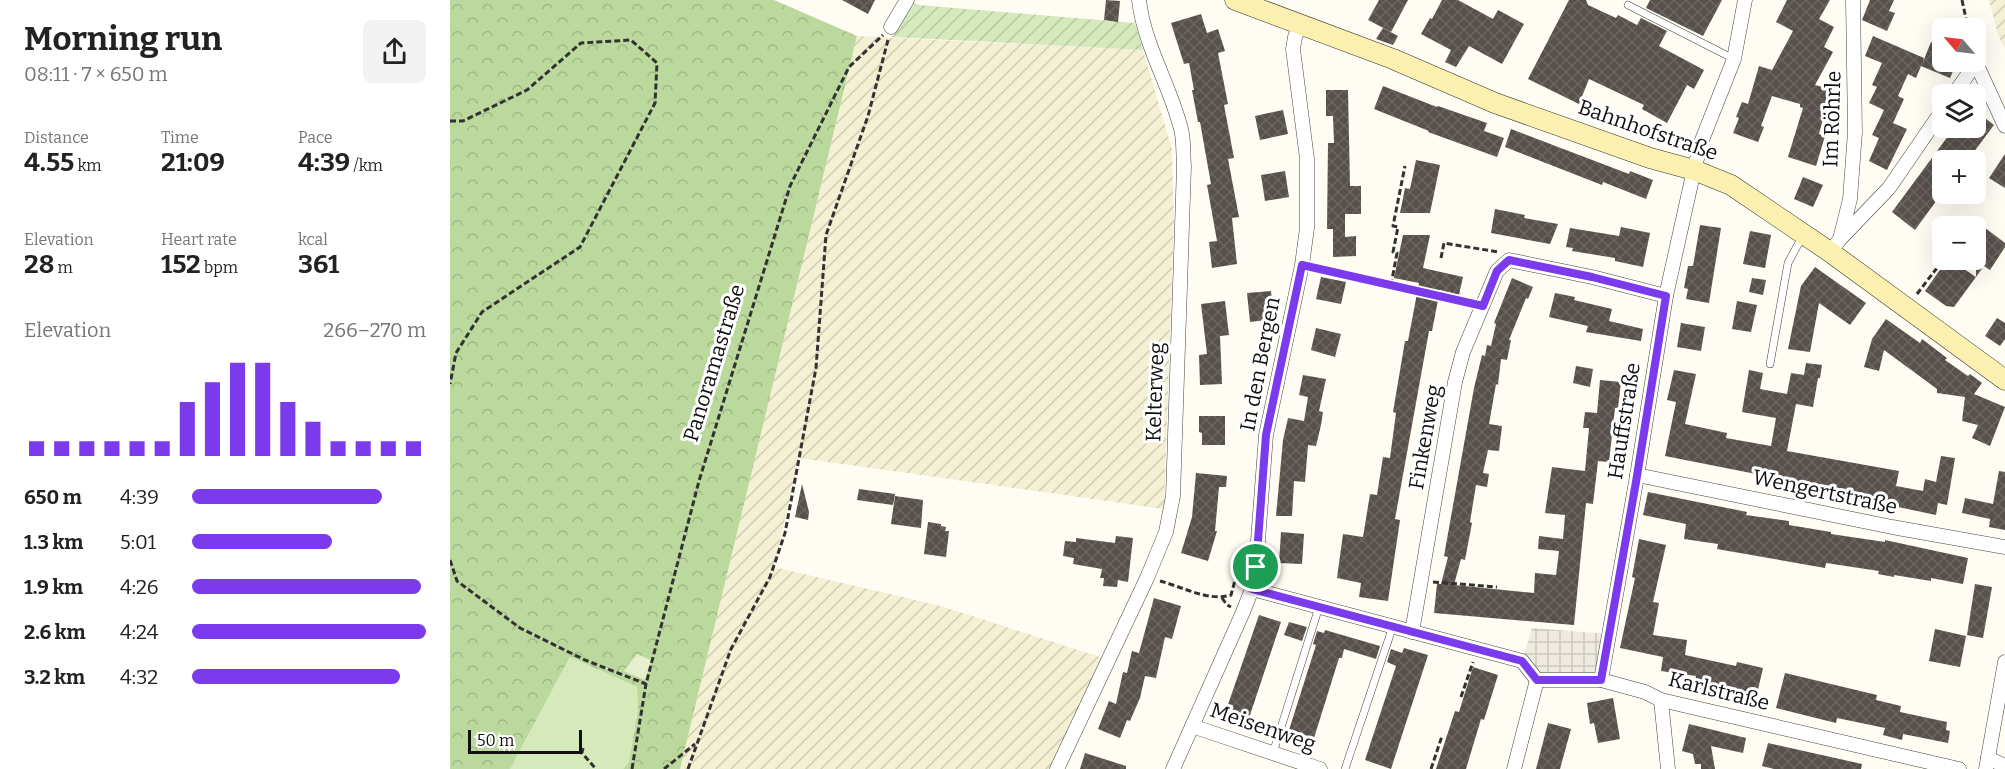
<!DOCTYPE html>
<meta charset="utf-8">
<style>
body{margin:0;font-family:Bitter,serif;background:#f2f2f2;color:#222;height:100vh;display:flex;flex-direction:column;font-size:22px;white-space:nowrap}
*{box-sizing:border-box;margin:0}
p{font-size:20px;color:#767676}
.icon{flex:none;width:33px;height:33px;fill:none;stroke:currentColor;stroke-width:2;stroke-linecap:round;stroke-linejoin:round}
.map{position:relative;flex:1;overflow:hidden}
.sheet{display:flex;flex-direction:column;background:#fff;width:450px}
.sheet>*{flex:none}
.needle{width:39px;rotate:298deg}
.buttons{position:absolute;left:1482px;top:18px;display:grid;gap:12px}
.buttons a{display:grid;place-items:center;width:54px;height:54px;border-radius:9px;background:#fff;box-shadow:0 6px 24px #0002;font-size:30px}
.scale{position:absolute;left:18px;bottom:15px;width:114px;box-sizing:border-box;padding-left:6px;border:3px solid #101010;border-top:0;font-size:16px;line-height:21px;white-space:nowrap;color:#101010;-webkit-text-stroke:4px #fff;paint-order:stroke}
.pin{position:absolute;display:grid;place-items:center;width:51px;height:51px;color:#fff;margin:-26px;border:3px solid #fff;border-radius:50%;box-shadow:0 2px 6px #0007}
.round{display:grid;place-items:center;flex:none;width:63px;height:63px;border-radius:9px;background:#f2f2f2}
.overview{display:flex;align-items:center;justify-content:space-between;height:102px;padding:0 24px}
h1{font-size:33px;font-weight:700;line-height:45px}
.stats{display:grid;grid-template-columns:repeat(3,1fr);gap:9px;height:102px;padding:6px 24px}
.stats div{display:grid;align-content:center}
.stats b{font-size:26px;font-weight:700}
.stats small{font-size:16px;font-weight:400}
.stats p{font-size:16px}
.chart{height:168px;padding:12px 24px}
.chart p{display:flex;justify-content:space-between}
.chart svg{width:100%;height:108px;margin-top:6px;stroke:#7c3aed;stroke-width:6}
ul{padding:0 24px;list-style:none;font-size:20px}
li{display:grid;grid-template-columns:96px 72px 1fr;align-items:center;height:45px}
li i{height:15px;border-radius:8px;background:#7c3aed}
main{display:flex;flex:1;min-height:0}
.map>svg:first-child{display:block}
</style>
<main>
<section class="sheet">
<div class="overview"><div><h1>Morning run</h1><p>08:11 · 7 × 650 m</p></div><a class="round"><svg class="icon" aria-label="share" viewBox="0 0 24 24"><path d="M12 15V3M7 8l5-5 5 5M5 13v7h14v-7"/></svg></a></div>
<div class="stats">
<div><p>Distance</p><b>4.55<small> km</small></b></div>
<div><p>Time</p><b>21:09</b></div>
<div><p>Pace</p><b>4:39<small> /km</small></b></div>
</div>
<div class="stats">
<div><p>Elevation</p><b>28<small> m</small></b></div>
<div><p>Heart rate</p><b>152<small> bpm</small></b></div>
<div><p>kcal</p><b>361</b></div>
</div>
<div class="chart"><p><span>Elevation</span>266–270 m</p>
<svg viewBox="0 0 160 44" preserveAspectRatio="none"><path d="M5 44V38M15 44V38M25 44V38M35 44V38M45 44V38M55 44V38M65 44V22M75 44V14M85 44V6M95 44V6M105 44V22M115 44V30M125 44V38M135 44V38M145 44V38M155 44V38"/></svg>
</div>
<ul>
<li><b>650 m</b>4:39<i style="width:81%"></i></li>
<li><b>1.3 km</b>5:01<i style="width:60%"></i></li>
<li><b>1.9 km</b>4:26<i style="width:98%"></i></li>
<li><b>2.6 km</b>4:24<i style="width:100%"></i></li>
<li><b>3.2 km</b>4:32<i style="width:89%"></i></li>
</ul>
</section>
<div class="map">
<svg width="1555" height="769" viewBox="0 0 1555 769">
<defs>
<pattern id="farmland-furrows" width="10" height="10" patternUnits="userSpaceOnUse" patternTransform="scale(1.5)"><rect width="10" height="10" fill="#f4f0d3"/><path d="M-1 1l2-2M0 10L10 0M9 11l2-2" fill="none" stroke="#d0cdb4"/></pattern>
<pattern id="forest-crowns" width="20" height="18" patternUnits="userSpaceOnUse" patternTransform="scale(1.5)"><rect width="20" height="18" fill="#bbd99c"/><path d="M2 6a3 3 0 1 1 6 0M12 15a3 3 0 1 1 6 0" fill="none" stroke="#a0b985"/></pattern>
<pattern id="garden-furrows" width="10" height="10" patternUnits="userSpaceOnUse" patternTransform="scale(1.5)"><rect width="10" height="10" fill="#d6e9bd"/><path d="M-1 1l2-2M0 10L10 0M9 11l2-2" fill="none" stroke="#b7c7a1"/></pattern>
<pattern id="plaza-grid" width="8" height="8" patternUnits="userSpaceOnUse" patternTransform="scale(1.5)"><rect width="8" height="8" fill="#efebe1"/><path d="M0 4h8M4 0v8" fill="none" stroke="#ccc8c0"/></pattern>
<pattern id="building-cross-hatch" width="8" height="8" patternUnits="userSpaceOnUse" patternTransform="scale(1.5)"><rect width="8" height="8" fill="#58504c"/><path d="M0 0l8 8M0 8l8-8" fill="none" stroke="#6b6561"/></pattern>
</defs>
<rect width="100%" height="100%" fill="#fffcf3"/>
<g fill="url(#farmland-furrows)">
<path d="M1539 0H1555V49L1548 35Z"/>
<path d="M407 36 693 50 722 149 724 221 714 509 349 458 324 567 491 606 653 658 605 769H230Z"/>
</g>
<path fill="#d6e9bd" d="M120 657 187 687 188 709 179 762 173 769H60Z"/>
<path fill="url(#forest-crowns)" d="M0 0H324L407 36 230 769H173L179 762 188 709 187 687 120 657 60 769H0Z"/>
<path fill="url(#garden-furrows)" d="M462 1 469 5 685 23 693 50 442 37Z"/>
<path fill="#e6f0ce" d="M187 654 201 660 195 680 174 671Z"/>
<path fill="url(#plaza-grid)" d="M1082 628 1159 634 1151 680H1087L1072 661Z"/>
<g fill="url(#building-cross-hatch)">
<path d="M392 0H425L418 14Z"/>
<path d="M656 0 670 1 668 22 654 20Z"/>
<path d="M929 0H958L941 32 918 20Z"/>
<path d="M992 0H1008L1043 19 1048 10 1074 24 1052 64 1019 46 1006 67 995 62 1001 50 971 34 980 18 982 19Z"/>
<path d="M1119 0H1136L1138 5 1166 18 1168 15 1187 25 1191 18 1217 31 1209 46 1254 70 1244 89 1237 85 1217 123 1192 109 1194 105 1139 79 1129 104 1078 79Z"/>
<path d="M1200 0H1272L1253 36 1196 8Z"/>
<path d="M1337 0H1380L1369 19 1384 27 1374 47 1383 52 1365 85 1381 89 1369 134 1375 136 1366 166 1338 157 1353 108 1350 107V104L1322 96 1311 126 1314 127 1308 142 1283 133 1289 118 1286 117 1292 102 1298 104 1309 66 1322 70 1343 31 1326 22Z"/>
<path d="M1420 0H1444L1439 11 1445 13 1437 31 1412 20Z"/>
<path d="M751 14 757 33 768 29 775 51 768 53 778 104 774 105 784 158 778 159 789 217 782 218 787 264 762 268 759 242 767 241 757 185 761 184 750 122H748L742 90H744L739 63 734 64 721 23Z"/>
<path d="M933 28 948 36 943 45 926 39Z"/>
<path d="M1423 36 1474 58 1473 62 1481 42 1492 47V62H1507L1500 78 1471 66 1466 78 1458 74 1448 96 1454 99 1443 123 1457 129 1437 170 1419 161 1429 138 1422 135 1434 110 1419 103 1427 87 1422 85 1432 63 1415 56Z"/>
<path d="M933 86 987 107 988 106 1037 123 1034 131 1054 138 1047 157 978 132 979 131 924 109Z"/>
<path d="M876 90H898L900 186H911V214H895V237L906 236V256L883 257V229H877L878 143H884L883 116H876Z"/>
<path d="M833 110 838 134 810 140 805 116Z"/>
<path d="M1526 111 1544 125 1520 157 1512 151 1505 160 1492 150V193L1465 230 1442 212 1504 128H1526Z"/>
<path d="M1061 129 1179 174 1180 171 1203 180 1196 199 1153 182 1152 185 1055 147Z"/>
<path d="M1555 154V188L1539 178Z"/>
<path d="M966 160 990 165 980 213H950L955 188 960 189Z"/>
<path d="M835 171 839 197 815 201 811 175Z"/>
<path d="M1353 177 1373 185 1363 207 1344 199Z"/>
<path d="M1045 209 1075 215 1074 218 1108 224 1100 244 1041 233Z"/>
<path d="M1526 221 1555 243V247L1540 270 1534 266 1504 307 1496 306 1475 291 1497 260H1501L1526 277Z"/>
<path d="M1250 225 1271 228 1259 303 1236 299 1238 289 1234 288 1238 266H1243Z"/>
<path d="M1171 227 1200 233 1193 267 1165 261V258L1122 251 1123 248 1116 247 1120 228 1169 236Z"/>
<path d="M1300 231 1321 235 1315 268 1293 264Z"/>
<path d="M953 235H980L973 268 1013 277 1009 295 990 290 982 331H979L945 519 950 520 938 601 909 597 911 583 887 578 893 534 913 537 920 494 927 495 933 457 940 458 946 413 943 412 955 341H958L969 283 944 278Z"/>
<path d="M1365 267 1416 303 1400 325 1369 303 1360 352 1338 349 1351 286Z"/>
<path d="M871 277 896 282 891 304 866 299Z"/>
<path d="M1062 278 1083 287 1078 299 1076 298 1059 340H1061L1057 360 1051 359 1048 385 1046 384 1039 424 1052 426 1049 451 1038 450 1033 473 1039 474 1037 487 1026 485 1020 522 1022 523 1015 560 1011 559 1004 585 1084 593 1085 573 1106 575 1109 551 1088 549 1089 536 1113 539 1115 515 1095 513 1102 467 1135 471 1139 428H1133L1135 412 1147 413 1150 380 1171 382 1168 408H1165L1159 462 1148 461 1143 504 1136 503 1124 625 984 613 987 584H991L998 557 994 556 1024 388 1032 355 1035 356 1037 345 1041 346 1046 324 1044 323Z"/>
<path d="M1302 278 1316 280 1313 295 1299 292Z"/>
<path d="M821 291 824 319 800 322 797 293Z"/>
<path d="M1105 293 1125 297 1124 300 1162 309 1159 321 1193 329 1191 341 1136 332 1138 326 1099 317Z"/>
<path d="M775 301 779 335 770 336 772 384 750 385 749 355 757 354 751 304Z"/>
<path d="M1287 301 1307 305 1301 332 1282 329Z"/>
<path d="M1547 318 1555 323V339L1550 346 1535 336Z"/>
<path d="M1436 319 1470 343 1472 339 1497 358 1495 360 1518 376 1520 374 1532 383 1524 394 1555 407 1540 446 1522 438 1528 425 1512 421 1515 397 1487 393V389L1434 350 1429 371 1414 367 1422 339Z"/>
<path d="M1231 323 1255 327 1251 351 1227 347Z"/>
<path d="M866 328 891 334 885 357 861 350Z"/>
<path d="M1356 363 1372 365 1370 378H1368L1363 407 1346 404 1337 451 1449 471 1446 486 1473 491 1475 479 1486 482 1491 456 1505 458 1497 505 1488 503 1486 515 1396 496 1397 492 1215 456 1226 402 1217 400 1224 370 1246 374 1235 424 1277 433 1276 438 1321 446 1326 418 1292 412 1299 370 1313 373 1310 389 1337 394 1341 373 1354 375Z"/>
<path d="M1126 366 1143 369 1140 387 1123 383Z"/>
<path d="M853 375 876 379 869 411 873 412 871 425 866 446 858 445 855 482 844 481 842 516H826L833 440 838 418 854 421 858 397 849 395Z"/>
<path d="M749 416H775V445H752V433L749 432Z"/>
<path d="M1549 471 1555 472V530L1539 527 1540 519 1512 513 1515 498 1543 504Z"/>
<path d="M746 473 777 476 776 487H769L765 531H767L758 561 731 553 742 517Z"/>
<path d="M352 484 359 512 358 520 345 517Z"/>
<path d="M409 489 445 494 443 505 407 500Z"/>
<path d="M1198 492 1297 512 1296 515 1339 521V525L1381 532V534L1435 542V540L1518 558 1513 584 1481 578V581L1444 575V577L1428 574 1429 571 1376 563 1375 568 1267 549 1268 544 1234 539 1236 524 1193 515Z"/>
<path d="M445 496 473 500 471 528 441 524Z"/>
<path d="M478 522 491 524V526L496 527 495 531H499L496 557 474 554Z"/>
<path d="M831 532 854 534 852 564 829 563Z"/>
<path d="M666 536 683 538 678 582 668 580 667 587 653 586 654 578H650L652 569 623 564 624 558 613 556 615 541 626 542V538L665 543Z"/>
<path d="M1189 539 1216 545 1203 602 1209 603 1203 635 1237 640 1235 655 1286 666 1287 662 1313 668 1307 694 1262 684 1261 691 1243 688 1246 676 1211 671 1213 657 1170 648 1185 578 1182 577Z"/>
<path d="M1525 584 1542 587 1533 638 1517 635Z"/>
<path d="M704 598 731 606 722 639 715 637 706 678 695 676 690 698 680 721 677 720 670 738 648 729 659 701 666 704 673 672 677 673 682 651 689 653Z"/>
<path d="M809 615 831 622 797 724 774 716Z"/>
<path d="M839 622 857 627 852 641 834 635Z"/>
<path d="M1485 629 1516 636 1510 667 1479 661Z"/>
<path d="M875 630 930 646 926 659 894 649 892 658H889L864 738 839 730 866 645 863 644 867 631 874 633Z"/>
<path d="M954 648 978 655 941 769 915 760 946 666 937 662 941 649 952 653Z"/>
<path d="M1023 667 1048 675 1034 720 1031 719 1016 769H986L1005 711 1009 712Z"/>
<path d="M1335 673 1427 695 1426 700 1451 706 1450 712 1497 722 1496 730 1500 731 1498 743 1453 734 1452 740 1433 735 1435 728 1387 718 1386 723 1326 708Z"/>
<path d="M1163 698 1170 739 1148 743 1144 723 1140 724 1137 703Z"/>
<path d="M1098 723 1121 729 1110 769H1086Z"/>
<path d="M1239 724 1296 738 1293 753 1261 746 1265 769H1251V764H1245L1243 754 1232 751Z"/>
<path d="M1318 743 1412 764 1411 769H1324L1312 766Z"/>
<path d="M635 753 676 766V769H630Z"/>
</g>
<g fill="none" stroke-linecap="round" stroke-linejoin="round">
<defs>
<g id="lane">
<path d="M1178 5 1284 59"/>
<path d="M1320 364 1338 263 1352 237"/>
<path d="M823 753 869 607"/>
<path d="M895 769 943 626"/>
</g>
<g id="street">
<path d="M441 27 457 0"/>
<path d="M1526 63 1555 126"/>
<path d="M1504 94 1526 63"/>
<path d="M1391 238 1439 188 1492 111"/>
<path d="M1380 252 1390 239 1400 199 1405 132 1403 0"/>
<path d="M1187 475 1442 527 1555 547"/>
<path d="M802 589 1072 661 1087 680H1151L1195 692 1211 700 1509 769"/>
<path d="M962 632 1005 382 1013 352 1047 271 1059 260 1142 277 1216 296"/>
<path d="M1151 680 1186 482 1216 296 1244 170 1252 140 1284 59 1295 0"/>
<path d="M1211 700 1218 769"/>
<path d="M742 726 870 769"/>
<path d="M1538 758 1555 766"/>
<path d="M607 769 697 578 716 532 723 496 734 166C733 154 734 140 731 129 720 85 694 45 689 0"/>
<path d="M723 769 793 612 802 589 806 567 816 435 852 265 857 228V159L843 49 845 37 850 25"/>
<path d="M1064 769 1087 680"/>
<path d="M1536 769 1555 662"/>
</g>
<path id="secondary" d="M785 0 943 59 1045 103 1200 158 1244 170 1281 185 1380 252 1555 380"/>
</defs>
<use href="#lane" stroke="#434343" stroke-width="8"/>
<use href="#street" stroke="#434343" stroke-width="15"/>
<use href="#secondary" stroke="#323232" stroke-width="21"/>
<g stroke="#323232" stroke-width="3" stroke-dasharray="6 3" stroke-linecap="butt">
<path d="M1512 0 1518 28"/>
<path d="M0 121H13L77 90 131 43 181 40 207 63 205 103 130 247 32 312 6 353 0 384"/>
<path d="M991 258 994 243 1048 252"/>
<path d="M865 268 1020 303"/>
<path d="M941 285 947 253 943 252 948 227 943 226 955 166"/>
<path d="M1467 294 1493 260"/>
<path d="M0 560 7 581 70 628 135 660 196 684"/>
<path d="M710 581C733 587 759 602 781 595L789 566H793"/>
<path d="M983 582 1047 587"/>
<path d="M772 598 777 605 781 607"/>
<path d="M1011 697 1023 662"/>
<path d="M133 748 132 753 146 769"/>
<path d="M182 769 196 684 249 481 340 186 399 67 433 35"/>
<path d="M214 769 245 744"/>
<path d="M238 769 281 649 320 577 335 533 366 368 376 235 418 116 438 40"/>
<path d="M981 769 992 736"/>
</g>
<use href="#lane" stroke="#fff" stroke-width="7"/>
<use href="#street" stroke="#fff" stroke-width="14"/>
<use href="#secondary" stroke="#fcf0b0" stroke-width="20"/>
</g>
<g fill="none" stroke-linecap="round" stroke-linejoin="round">
<defs>
<path id="route" d="M1059 260 1142 277 1216 296 1186 482 1151 680H1087L1072 661 802 589 806 567 816 435 852 265 1033 306 1047 271Z"/>
</defs>
<use href="#route" stroke="#fff" stroke-width="12"/>
<use href="#route" stroke="#7c3aed" stroke-width="8"/>
</g>
<g text-anchor="middle" dominant-baseline="central" stroke-width="6" stroke-linejoin="round" paint-order="stroke">
<g font-size="21" fill="#101010" stroke="#fff">
<text transform="translate(1382 119) rotate(-88)">Im Röhrle</text>
<text transform="translate(1198 130) rotate(19)">Bahnhofstraße</text>
<text transform="translate(264 363) rotate(-73)">Panoramastraße</text>
<text transform="translate(810 364) rotate(-79)">In den Bergen</text>
<text transform="translate(705 392) rotate(-88)">Kelterweg</text>
<text transform="translate(1174 421) rotate(-81)">Hauffstraße</text>
<text transform="translate(975 437) rotate(-80)">Finkenweg</text>
<text transform="translate(1375 492) rotate(12)">Wengertstraße</text>
<text transform="translate(1269 691) rotate(14)">Karlstraße</text>
<text transform="translate(813 727) rotate(19)">Meisenweg</text>
</g>
</g>
</svg>
<div class="buttons">
<a><svg class="needle" viewBox="-14 -14 28 28"><path d="M0-13l5 13h-10z" fill="#e53935"/><path d="M0 13l5-13h-10z" fill="#767676"/></svg></a>
<a><svg class="icon" aria-label="layers" viewBox="0 0 24 24"><path d="M12 4l9 5-9 5-9-5zM3 14l9 5 9-5"/></svg></a>
<a>+</a>
<a>−</a>
</div>
<div class="scale">50 m</div>
<div class="pin" style="left:806px;top:567px;background:#1e9e55"><svg class="icon" aria-label="arrive" viewBox="0 0 24 24"><path d="M6 21V4h12l-3 4 3 4H6"/></svg></div>
</div>
</main>
